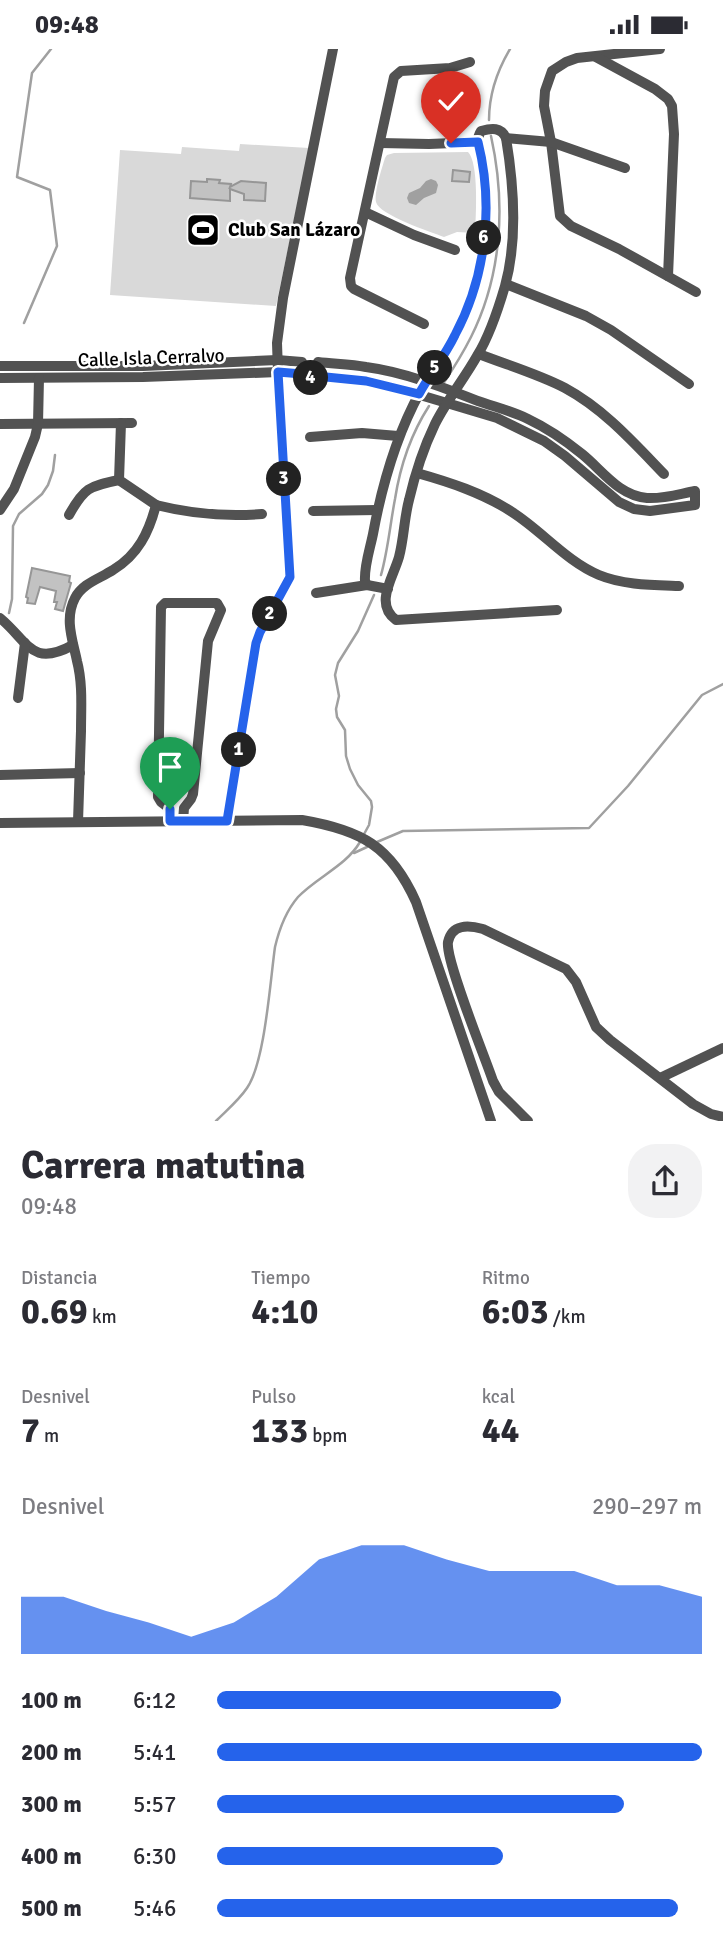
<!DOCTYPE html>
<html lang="es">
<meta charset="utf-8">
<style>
body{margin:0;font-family:Signika,sans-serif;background:#f2f2f3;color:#2b2b33;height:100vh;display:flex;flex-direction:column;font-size:26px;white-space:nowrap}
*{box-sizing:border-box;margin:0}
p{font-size:23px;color:#7c7c81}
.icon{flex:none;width:38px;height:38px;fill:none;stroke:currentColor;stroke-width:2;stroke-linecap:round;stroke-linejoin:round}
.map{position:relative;height:1072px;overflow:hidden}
.sheet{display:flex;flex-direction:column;background:#fff;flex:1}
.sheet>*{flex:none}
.pin{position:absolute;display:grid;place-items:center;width:60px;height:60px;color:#fff;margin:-72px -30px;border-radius:50% 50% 50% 0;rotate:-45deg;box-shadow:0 0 7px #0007}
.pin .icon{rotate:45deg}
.km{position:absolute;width:35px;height:35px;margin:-18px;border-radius:50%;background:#222;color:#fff;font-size:19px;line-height:35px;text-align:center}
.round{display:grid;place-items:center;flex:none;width:74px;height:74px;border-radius:28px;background:#f2f2f3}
.summary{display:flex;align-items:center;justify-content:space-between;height:119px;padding:0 21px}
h1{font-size:38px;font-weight:700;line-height:52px}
.stats{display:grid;grid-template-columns:repeat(3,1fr);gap:10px;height:119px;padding:7px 21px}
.stats div{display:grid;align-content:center}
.stats b{font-size:35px;font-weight:700}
.stats small{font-size:19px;font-weight:400}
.stats p{font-size:19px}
.chart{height:196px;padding:14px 21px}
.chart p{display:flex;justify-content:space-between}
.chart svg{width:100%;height:126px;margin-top:7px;fill:#2563eb;opacity:.7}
ul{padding:0 21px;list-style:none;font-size:23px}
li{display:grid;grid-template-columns:112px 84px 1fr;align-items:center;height:52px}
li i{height:18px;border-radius:9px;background:#2563eb}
.status{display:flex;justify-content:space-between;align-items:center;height:49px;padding:0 35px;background:#fff;direction:ltr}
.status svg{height:19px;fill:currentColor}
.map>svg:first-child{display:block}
</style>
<div class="status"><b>09:48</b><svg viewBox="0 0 49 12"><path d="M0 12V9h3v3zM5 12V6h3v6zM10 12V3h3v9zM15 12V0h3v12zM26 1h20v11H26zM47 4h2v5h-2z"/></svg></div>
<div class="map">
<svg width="723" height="1072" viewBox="0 0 723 1072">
<rect width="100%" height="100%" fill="#fff"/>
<g fill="#d9d9d9">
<path d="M240 95 309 99 276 257 110 246 120 101 181 105 182 98 239 102Z"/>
<path d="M468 103C479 114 476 167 475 184L457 183 444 188C431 183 379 166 376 153 374 143 382 119 385 109L387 106 394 104Z"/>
</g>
<path fill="#a0a0a0" d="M431 130 436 132 438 136 436 144 424 149 416 156 409 154 407 149 409 144 420 139 426 132Z"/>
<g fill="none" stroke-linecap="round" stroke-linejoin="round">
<g stroke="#a0a0a0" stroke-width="2.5">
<path d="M489 71C489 45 497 22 510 0"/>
<path d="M24 274 57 197 50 141 17 128 32 24 51 0"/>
<path d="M443 335C453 320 463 304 471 288 502 226 506 155 491 87"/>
<path d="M381 526C388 501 390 476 395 450 400 418 411 385 429 357"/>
<path d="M9 564 12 550 13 477 19 465 42 445 48 436 53 422 55 406"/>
<path d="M363 787 369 776 372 758 371 752 358 736 350 720 346 707 345 681 337 668 336 660 339 647 335 626 338 614 358 582 374 546"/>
<path d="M377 793 403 782 589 779 628 737 702 646 723 635"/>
<path d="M354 804 367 798"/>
<path d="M216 1072C227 1061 239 1051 247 1039 265 1013 270 933 275 898 279 881 286 862 298 848 317 828 346 817 360 793"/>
</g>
</g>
<g fill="#c2c2c2" stroke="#969696" stroke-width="2">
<path d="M453 121 470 123 469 133 452 132Z"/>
<path d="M207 130 220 131 219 134 231 135 230 138 241 132 266 134 265 152 244 151V145L230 140V152L190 149 191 132 207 133Z"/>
<path d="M32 519 70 527 69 533 71 534 63 562 55 560 57 553H54L56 542 40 538 35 555 27 554 28 549 26 548Z"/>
</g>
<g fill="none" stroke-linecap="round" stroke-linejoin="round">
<path stroke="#747474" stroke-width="2" stroke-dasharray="2 3.5" stroke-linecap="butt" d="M229 762 256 594 260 583 290 528 278 335"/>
<g stroke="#525252" stroke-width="10">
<path d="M660 0 577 9 566 13 552 22 545 42 544 57 551 93 560 167 571 177 619 200 696 243"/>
<path d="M596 8 655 40 668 50 672 57 674 85 668 227"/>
<path d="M506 89 551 93 625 119"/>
<path d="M380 94 429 95 478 93"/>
<path d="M365 163 414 186 455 201"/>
<path d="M506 235 586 267 611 281 689 335"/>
<path d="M424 275 354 240 351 237 350 229 394 28 401 22 450 19 470 13"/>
<path d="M479 305C507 316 538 325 565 339 604 360 634 394 664 425"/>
<path d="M0 317H143L277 311 302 313"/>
<path d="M278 323 277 294 283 249 333 0"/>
<path d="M316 327 380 334 497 369 544 392 565 407 619 453 634 460 650 462 695 456V442C679 445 664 450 647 449 619 447 602 421 582 405 566 392 547 379 528 370 512 362 495 358 478 352 442 338 404 323 366 318 350 315 334 315 318 313"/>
<path d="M0 329 143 328 278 323 302 325"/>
<path d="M0 375 132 374"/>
<path d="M310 388 362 384 398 387"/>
<path d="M417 424C449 433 483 444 512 463 542 482 566 512 599 526 623 536 652 536 679 537"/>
<path d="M156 456C192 465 226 468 262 465"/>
<path d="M0 461 14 440 35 388 38 375 39 329"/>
<path d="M313 462 377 461"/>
<path d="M69 466C84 439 89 437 119 431"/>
<path d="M388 540 367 536 365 532C364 517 370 500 373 485 382 436 396 387 420 343 427 331 436 320 443 308 458 284 470 257 478 230 486 196 488 158 484 123 483 110 473 94 481 82 492 79 501 78 506 89 514 137 518 190 505 237 498 261 490 286 477 307 464 330 447 351 435 375 424 398 415 425 409 451 404 470 404 489 399 508 393 529 374 555 396 571L557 561"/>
<path d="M316 544 367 536"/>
<path d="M0 569C28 592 31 619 73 596"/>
<path d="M18 649 25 594"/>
<path d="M0 726 80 724"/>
<path d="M170 772 169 759 161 753 158 748 161 558 165 554H217L221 561 208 592 193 745 191 750 184 759 183 772"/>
<path d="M78 773C79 742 80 712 81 682 81 659 83 635 77 612 73 592 64 570 75 549 83 534 99 530 113 521 138 506 149 483 156 456L119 431 121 374"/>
<path d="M0 774 302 771C361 781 391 797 416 853L491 1072"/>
<path d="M660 1029 723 999"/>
<path d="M528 1072 499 1043 493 1032C485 1008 445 911 448 893 452 875 468 876 483 880L566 920 576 933 596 978 610 991 693 1055 711 1065 723 1068"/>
</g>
</g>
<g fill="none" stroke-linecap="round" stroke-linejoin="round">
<defs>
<path id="route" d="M170 760V772H227L256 594 260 583 290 528 278 323 302 325 309 329 316 327 366 332 419 345C430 325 445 307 455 286 486 228 494 157 478 93L451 94"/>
</defs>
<use href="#route" stroke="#fff" stroke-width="14"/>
<use href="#route" stroke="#2563eb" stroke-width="9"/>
</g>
<defs>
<symbol id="stadium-square" viewBox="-11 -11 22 22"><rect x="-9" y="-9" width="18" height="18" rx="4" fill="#000" stroke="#fff"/><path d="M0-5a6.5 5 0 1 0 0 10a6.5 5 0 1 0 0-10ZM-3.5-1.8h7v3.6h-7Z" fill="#fff"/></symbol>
</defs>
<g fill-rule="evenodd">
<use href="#stadium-square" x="184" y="162" width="38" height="38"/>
</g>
<g text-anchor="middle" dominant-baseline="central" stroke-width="5" stroke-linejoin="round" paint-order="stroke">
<g font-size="19" font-weight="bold" fill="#000" stroke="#fff" text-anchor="start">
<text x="228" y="181">Club San Lázaro</text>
</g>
<g font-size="19" fill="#000" stroke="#fff">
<text transform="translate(151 309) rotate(-2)">Calle Isla Cerralvo</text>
</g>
</g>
</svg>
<div class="pin" style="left:170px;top:760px;background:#1e9e55"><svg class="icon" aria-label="arrive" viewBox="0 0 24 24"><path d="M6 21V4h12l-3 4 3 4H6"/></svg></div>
<div class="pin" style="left:451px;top:94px;background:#d93025"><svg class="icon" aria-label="check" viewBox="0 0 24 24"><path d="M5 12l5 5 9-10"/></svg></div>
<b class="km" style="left:239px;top:701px">1</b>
<b class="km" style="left:270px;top:565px">2</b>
<b class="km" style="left:284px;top:430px">3</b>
<b class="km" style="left:311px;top:329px">4</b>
<b class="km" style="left:435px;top:319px">5</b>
<b class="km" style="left:484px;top:189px">6</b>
</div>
<section class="sheet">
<div class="summary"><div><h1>Carrera matutina</h1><p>09:48</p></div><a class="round"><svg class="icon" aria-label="share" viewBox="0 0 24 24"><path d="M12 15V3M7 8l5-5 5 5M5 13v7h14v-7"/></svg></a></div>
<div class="stats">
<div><p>Distancia</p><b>0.69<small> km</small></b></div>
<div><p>Tiempo</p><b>4:10</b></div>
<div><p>Ritmo</p><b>6:03<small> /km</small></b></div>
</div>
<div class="stats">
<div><p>Desnivel</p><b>7<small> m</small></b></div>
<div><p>Pulso</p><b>133<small> bpm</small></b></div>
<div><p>kcal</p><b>44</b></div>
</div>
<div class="chart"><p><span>Desnivel</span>290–297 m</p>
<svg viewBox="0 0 160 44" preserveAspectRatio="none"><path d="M0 44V24L10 24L20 29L30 33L40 38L50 33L60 24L70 11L80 6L90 6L100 11L110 15L120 15L130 15L140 20L150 20L160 24V44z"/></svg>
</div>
<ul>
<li><b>100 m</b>6:12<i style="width:71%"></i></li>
<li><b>200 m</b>5:41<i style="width:100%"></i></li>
<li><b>300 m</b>5:57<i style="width:84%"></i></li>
<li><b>400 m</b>6:30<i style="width:59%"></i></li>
<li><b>500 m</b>5:46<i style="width:95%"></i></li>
</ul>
</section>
